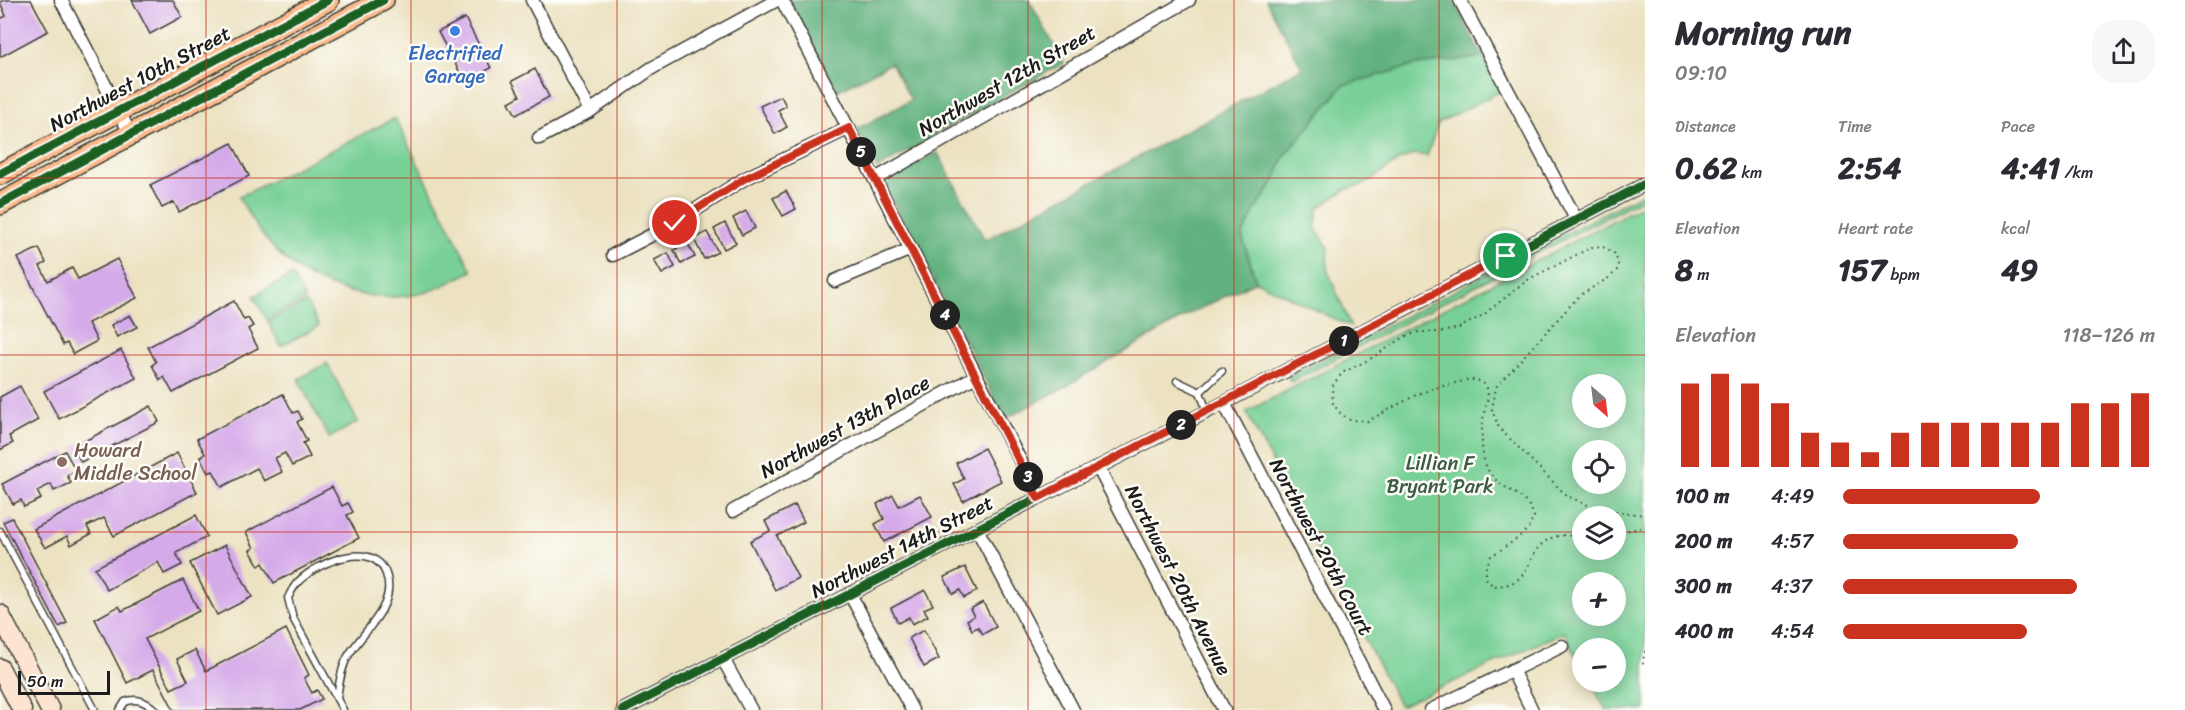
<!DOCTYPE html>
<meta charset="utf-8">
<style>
body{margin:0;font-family:Sriracha,sans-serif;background:#f7f7f7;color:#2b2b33;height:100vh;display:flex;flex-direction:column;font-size:22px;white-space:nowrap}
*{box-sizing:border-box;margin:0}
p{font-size:20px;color:#7c7c81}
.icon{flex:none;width:33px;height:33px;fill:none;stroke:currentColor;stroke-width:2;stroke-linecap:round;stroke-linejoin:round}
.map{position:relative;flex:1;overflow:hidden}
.side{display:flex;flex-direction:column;background:#fff;width:540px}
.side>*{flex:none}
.needle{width:39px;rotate:152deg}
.tools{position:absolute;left:1572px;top:374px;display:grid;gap:12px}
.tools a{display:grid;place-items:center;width:54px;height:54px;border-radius:50%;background:#fff;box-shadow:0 3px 15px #0003;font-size:30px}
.scale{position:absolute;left:18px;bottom:15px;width:92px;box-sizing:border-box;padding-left:6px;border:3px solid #1c1c1c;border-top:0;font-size:16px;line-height:21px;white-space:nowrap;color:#1c1c1c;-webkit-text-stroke:4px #fdfcf7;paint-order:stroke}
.pin{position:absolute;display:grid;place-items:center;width:51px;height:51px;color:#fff;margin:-26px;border:3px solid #fff;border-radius:50%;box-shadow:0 2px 6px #0007}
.km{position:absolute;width:30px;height:30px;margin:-15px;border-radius:50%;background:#222;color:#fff;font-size:16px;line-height:30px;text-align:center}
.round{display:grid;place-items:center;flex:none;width:63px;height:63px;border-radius:24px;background:#f7f7f7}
.head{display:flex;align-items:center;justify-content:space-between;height:102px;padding:0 30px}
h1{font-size:33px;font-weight:800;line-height:45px}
.metrics{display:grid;grid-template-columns:repeat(3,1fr);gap:9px;height:102px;padding:6px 30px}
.metrics div{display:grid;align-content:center}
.metrics b{font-size:30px;font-weight:800}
.metrics small{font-size:16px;font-weight:400}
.metrics p{font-size:16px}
.chart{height:168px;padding:12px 30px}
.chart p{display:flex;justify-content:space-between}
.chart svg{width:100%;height:108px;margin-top:6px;stroke:#c8321e;stroke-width:6}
ul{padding:0 30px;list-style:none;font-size:20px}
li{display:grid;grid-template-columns:96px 72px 1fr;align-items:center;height:45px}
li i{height:15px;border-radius:8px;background:#c8321e}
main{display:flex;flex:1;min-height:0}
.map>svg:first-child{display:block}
</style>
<main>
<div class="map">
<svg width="1645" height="710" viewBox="0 0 1645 710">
<rect width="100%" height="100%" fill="#fdfcf7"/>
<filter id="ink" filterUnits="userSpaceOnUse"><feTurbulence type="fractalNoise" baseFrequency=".0167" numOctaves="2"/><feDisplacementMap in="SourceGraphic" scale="12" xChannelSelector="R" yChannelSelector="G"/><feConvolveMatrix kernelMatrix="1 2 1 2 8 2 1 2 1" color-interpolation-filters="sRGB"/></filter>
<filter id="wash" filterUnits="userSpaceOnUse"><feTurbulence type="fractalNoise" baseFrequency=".008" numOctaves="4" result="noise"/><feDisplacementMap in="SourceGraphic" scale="24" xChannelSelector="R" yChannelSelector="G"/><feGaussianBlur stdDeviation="1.35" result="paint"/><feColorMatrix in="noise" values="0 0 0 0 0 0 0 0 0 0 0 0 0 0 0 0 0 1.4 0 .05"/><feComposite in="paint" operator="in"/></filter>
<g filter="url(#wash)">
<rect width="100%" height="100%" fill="#ece2c1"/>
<g fill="#78d096" stroke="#4a7659" stroke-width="1.5" fill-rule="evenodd">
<path d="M1483 57 1501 91 1438 123 1427 156 1415 154 1400 160 1365 184 1347 189 1319 207 1315 227 1328 247 1327 269 1351 327 1256 281 1242 236 1255 210 1274 182 1285 155 1344 84 1416 65Z"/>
<path d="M395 118 472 271C458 278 443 287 427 292 370 307 302 286 266 239 255 226 247 211 239 197Z"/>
<path d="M1645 192V197L1291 382 1288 377Z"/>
<path d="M1645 204V710H1606L1590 681H1616V648H1582V667L1564 632 1400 706 1246 412ZM1582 384H1616V417H1582ZM1582 450H1616V483H1582ZM1582 516H1616V549H1582ZM1582 582H1616V615H1582Z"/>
<path d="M292 275 305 299 267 320 254 296Z"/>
<path d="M306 302 319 326 281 346 268 322Z"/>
<path d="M327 363 358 422 329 438 298 379Z"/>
</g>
<g fill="#62b27f" stroke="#3f674e" stroke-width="1.5">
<path d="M789 0H1029L1064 63 929 137 930 139 877 169 857 129 911 100 891 63 837 91Z"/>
<path d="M1266 0H1453L1483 57 1416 65 1344 85 1285 155 1274 182 1255 210 1242 236 1256 281 1189 314 1063 388 1005 419 883 182 937 152 985 240 1302 68Z"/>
</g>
<g id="blocks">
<g fill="#d5aae9">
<path d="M5 0H31L48 31 0 57V19L6 16 0 2Z"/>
<path d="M132 0H173L182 17 150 34Z"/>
<path d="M465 18 491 68 465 82 438 32Z"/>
<path d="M535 69 549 97 516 115 509 102 520 96 512 81Z"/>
<path d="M781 96 786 106 778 110 787 127 775 134 760 106Z"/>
<path d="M232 143 249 176 179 212 174 202 162 208 150 185Z"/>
<path d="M786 191 796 209 783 216 773 198Z"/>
<path d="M746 211 755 228 742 235 733 218Z"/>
<path d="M725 223 736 243 724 249 714 229Z"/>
<path d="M707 232 718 252 704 259 694 239Z"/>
<path d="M687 242 695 257 681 264 674 250Z"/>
<path d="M39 248 46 263 40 266 48 281 72 268 78 279 117 259 137 298 88 323 97 341 73 354 67 343 63 345 18 258Z"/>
<path d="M668 253 675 267 662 274 654 260Z"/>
<path d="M234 301 244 320 248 318 253 326 248 329 258 348 173 393 164 377 160 380 152 365 156 362 148 347Z"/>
<path d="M130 315 137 327 117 337 111 325Z"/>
<path d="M121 350 136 378 59 419 44 391Z"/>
<path d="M20 386 38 420 9 436 13 443 0 450V397Z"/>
<path d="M283 394 293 413 298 411 302 419 297 422 307 441 303 443 310 457 292 466 285 453 275 458 282 472 264 481 257 468 222 487 213 471 208 473 200 457 205 454 197 439Z"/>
<path d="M151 406 159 422 81 462 73 447Z"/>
<path d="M984 448 1001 481 963 501 954 484 964 479 956 463Z"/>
<path d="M65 451 76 471 67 475 71 483 54 491 51 484 37 491 41 499 24 507 21 500 13 504 2 484Z"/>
<path d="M177 453 197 492 114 536 104 518 87 526 91 534 71 545 67 536 45 548 34 529Z"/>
<path d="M332 487 342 506 348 503 353 512 347 515 359 538 274 583 263 563 259 566 250 550 254 548 246 532Z"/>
<path d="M893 495 899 506 920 495 932 517 884 542 875 524 884 519 877 504Z"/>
<path d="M795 505 804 522 777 536 798 578 775 590 750 541 770 531 765 521Z"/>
<path d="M196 515 207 537 176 553 182 565 164 574 158 562 107 590 95 568Z"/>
<path d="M12 518 67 623 59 627 3 522Z"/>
<path d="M225 545 252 597 217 615 190 563Z"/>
<path d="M965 567 977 591 964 598 960 590 953 594 944 577Z"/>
<path d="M183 580 199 611 145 639 171 689 188 681 177 659 195 650 206 671 286 629 309 675 304 678 312 693 317 690 322 699 300 710H174L153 670 127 683 95 619 119 606 122 611Z"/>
<path d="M925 590 933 605 924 609 928 616 912 624 909 617 898 623 891 608Z"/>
<path d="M983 602 996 627 983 634 978 627 972 630 967 620 974 616 970 609Z"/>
<path d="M924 630 939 659 924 667 909 638Z"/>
</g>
</g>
</g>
<g filter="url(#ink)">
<use href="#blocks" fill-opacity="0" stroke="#3b3a35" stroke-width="1.5"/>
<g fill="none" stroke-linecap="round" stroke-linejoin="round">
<defs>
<g id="service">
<path d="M1177 381 1200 392 1207 411"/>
<path d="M1200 392 1222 371"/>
<path d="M0 531 95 710"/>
<path d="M337 698C339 684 341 670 347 658 360 634 392 611 388 582 381 535 318 561 298 582 293 587 291 592 288 598L293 618 343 710"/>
<path d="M120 710 125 702C137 697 146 702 156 710"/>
</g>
<g id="minor">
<path d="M61 0 131 135"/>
<path d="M532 0 590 111"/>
<path d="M782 0 1039 497"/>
<path d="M1460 0 1576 219"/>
<path d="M539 138 590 111 652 68 777 0"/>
<path d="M875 179 1189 0"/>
<path d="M613 255 675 223 744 179 849 128"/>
<path d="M835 281 911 249"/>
<path d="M1224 403 1384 710"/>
<path d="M1098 467 1224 710"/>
<path d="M733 511 976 376"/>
<path d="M977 529 1073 710"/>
<path d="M850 594 912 710"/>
<path d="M723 659 751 710"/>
<path d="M1512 670 1532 710"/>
<path d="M623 710 1224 403 1645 184"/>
<path d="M1431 710 1562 646"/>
</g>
<g id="secondary">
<path d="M0 614 50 710"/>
<path d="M0 668 22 710"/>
</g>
<g id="trunk">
<path d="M0 174 328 0"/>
<path d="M0 204 383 0"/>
</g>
</defs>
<use href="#service" stroke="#3b3a35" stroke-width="9"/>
<use href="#minor" stroke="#3b3a35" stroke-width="15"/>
<use href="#secondary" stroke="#3b3a35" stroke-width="21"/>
<use href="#trunk" stroke="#3b3a35" stroke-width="24"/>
<g stroke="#3b3a35" stroke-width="2" stroke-dasharray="1.5 4.5" stroke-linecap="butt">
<path d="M1616 533 1645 527"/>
<path d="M1582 536C1574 536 1562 534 1554 537 1521 549 1538 586 1493 586L1486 578V567L1491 556 1514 541 1528 529 1534 517C1528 492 1497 490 1487 468 1481 455 1481 435 1483 421 1484 408 1491 398 1486 385L1477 380H1467L1435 388 1416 395 1368 421 1350 420 1341 414 1333 404 1332 387 1342 373 1370 359 1406 336 1419 332H1442L1459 328 1483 315 1529 279 1592 247 1601 246 1614 253 1618 262V269L1610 277 1579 296 1496 387 1492 410 1499 428 1567 496 1597 509 1645 515"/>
<path d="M1645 651 1643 663 1645 668"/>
</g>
<use href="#service" stroke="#fff" stroke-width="6"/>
<use href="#minor" stroke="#fff" stroke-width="12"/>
<use href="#secondary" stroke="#fde4d1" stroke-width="18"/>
<use href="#trunk" stroke="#fbbb8c" stroke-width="21"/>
<defs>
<g id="cycleway">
<path d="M0 174 328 0"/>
<path d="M0 204 383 0"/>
<path d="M623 710 1224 403 1645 184"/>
</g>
</defs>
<use href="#cycleway" stroke="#fdfcf7" stroke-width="13"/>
<use href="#cycleway" stroke="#1b5e20" stroke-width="9"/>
</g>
</g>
<g fill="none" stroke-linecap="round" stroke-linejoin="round" filter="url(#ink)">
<defs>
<path id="route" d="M675 223 744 179 849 128 1038 498 1506 256"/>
</defs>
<use href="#route" stroke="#fff" stroke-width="12"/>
<use href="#route" stroke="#c8321e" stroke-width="8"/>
</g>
<path fill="none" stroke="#c8321e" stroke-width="1.5" stroke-opacity="0.55" d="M206 0V710M411 0V710M617 0V710M822 0V710M1028 0V710M1234 0V710M1439 0V710M0 178H1645M0 355H1645M0 532H1582M1616 532H1645"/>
<circle fill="#3f7fe0" stroke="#fdfcf7" stroke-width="2" cx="455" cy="31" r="6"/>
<circle fill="#8d6e63" stroke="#fdfcf7" stroke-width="2" cx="62" cy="462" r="6"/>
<g text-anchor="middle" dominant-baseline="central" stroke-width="5" stroke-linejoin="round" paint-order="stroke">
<g font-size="20" fill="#366cbe" stroke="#fdfcf7">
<text x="455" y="53">Electrified<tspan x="455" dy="23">Garage</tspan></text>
</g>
<g font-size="20" fill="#1c1c1c" stroke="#fdfcf7">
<text transform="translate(140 79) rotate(-28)">Northwest 10th Street</text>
<text transform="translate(1007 81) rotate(-30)">Northwest 12th Street</text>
<text transform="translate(845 427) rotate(-29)">Northwest 13th Place</text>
<text transform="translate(902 547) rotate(-27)">Northwest 14th Street</text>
<text transform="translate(1321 547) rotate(62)">Northwest 20th Court</text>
<text transform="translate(1178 580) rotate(63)">Northwest 20th Avenue</text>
</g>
<g font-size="20" fill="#785e54" stroke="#fdfcf7" text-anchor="start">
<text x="74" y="450">Howard<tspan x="74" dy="23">Middle School</tspan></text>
</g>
<g font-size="20" fill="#3c5b47" stroke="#fdfcf7">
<text x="1440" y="463">Lillian F<tspan x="1440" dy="23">Bryant Park</tspan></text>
</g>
</g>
</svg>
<div class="tools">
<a><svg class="needle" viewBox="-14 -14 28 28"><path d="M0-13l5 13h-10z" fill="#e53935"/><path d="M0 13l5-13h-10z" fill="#7c7c81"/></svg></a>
<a><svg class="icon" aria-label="locate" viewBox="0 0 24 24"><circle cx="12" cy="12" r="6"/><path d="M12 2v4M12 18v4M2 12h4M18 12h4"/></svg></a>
<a><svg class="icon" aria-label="layers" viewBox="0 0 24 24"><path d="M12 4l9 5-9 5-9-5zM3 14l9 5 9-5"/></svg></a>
<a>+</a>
<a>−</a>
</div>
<div class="scale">50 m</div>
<div class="pin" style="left:1506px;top:256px;background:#1e9e55"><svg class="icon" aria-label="arrive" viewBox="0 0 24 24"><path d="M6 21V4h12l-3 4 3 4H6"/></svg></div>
<div class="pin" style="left:675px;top:223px;background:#d93025"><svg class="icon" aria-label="check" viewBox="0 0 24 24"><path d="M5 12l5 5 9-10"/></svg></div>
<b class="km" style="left:1344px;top:341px">1</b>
<b class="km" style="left:1181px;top:425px">2</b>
<b class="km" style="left:1028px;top:477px">3</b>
<b class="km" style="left:945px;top:315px">4</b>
<b class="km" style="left:861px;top:152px">5</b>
</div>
<section class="side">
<div class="head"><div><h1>Morning run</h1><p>09:10</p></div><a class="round"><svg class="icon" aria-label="share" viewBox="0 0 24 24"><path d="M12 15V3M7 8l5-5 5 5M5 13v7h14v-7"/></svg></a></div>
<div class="metrics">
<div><p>Distance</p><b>0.62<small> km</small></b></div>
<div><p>Time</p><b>2:54</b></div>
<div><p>Pace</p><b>4:41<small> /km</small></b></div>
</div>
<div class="metrics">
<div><p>Elevation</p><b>8<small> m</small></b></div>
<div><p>Heart rate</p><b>157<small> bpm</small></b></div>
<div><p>kcal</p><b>49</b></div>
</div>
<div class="chart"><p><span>Elevation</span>118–126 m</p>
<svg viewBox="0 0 160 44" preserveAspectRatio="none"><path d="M5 44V10M15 44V6M25 44V10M35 44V18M45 44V30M55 44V34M65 44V38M75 44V30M85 44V26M95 44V26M105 44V26M115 44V26M125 44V26M135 44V18M145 44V18M155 44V14"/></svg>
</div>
<ul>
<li><b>100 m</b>4:49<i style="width:63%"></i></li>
<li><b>200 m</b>4:57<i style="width:56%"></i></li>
<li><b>300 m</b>4:37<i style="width:75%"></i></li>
<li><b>400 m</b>4:54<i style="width:59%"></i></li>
</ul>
</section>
</main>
